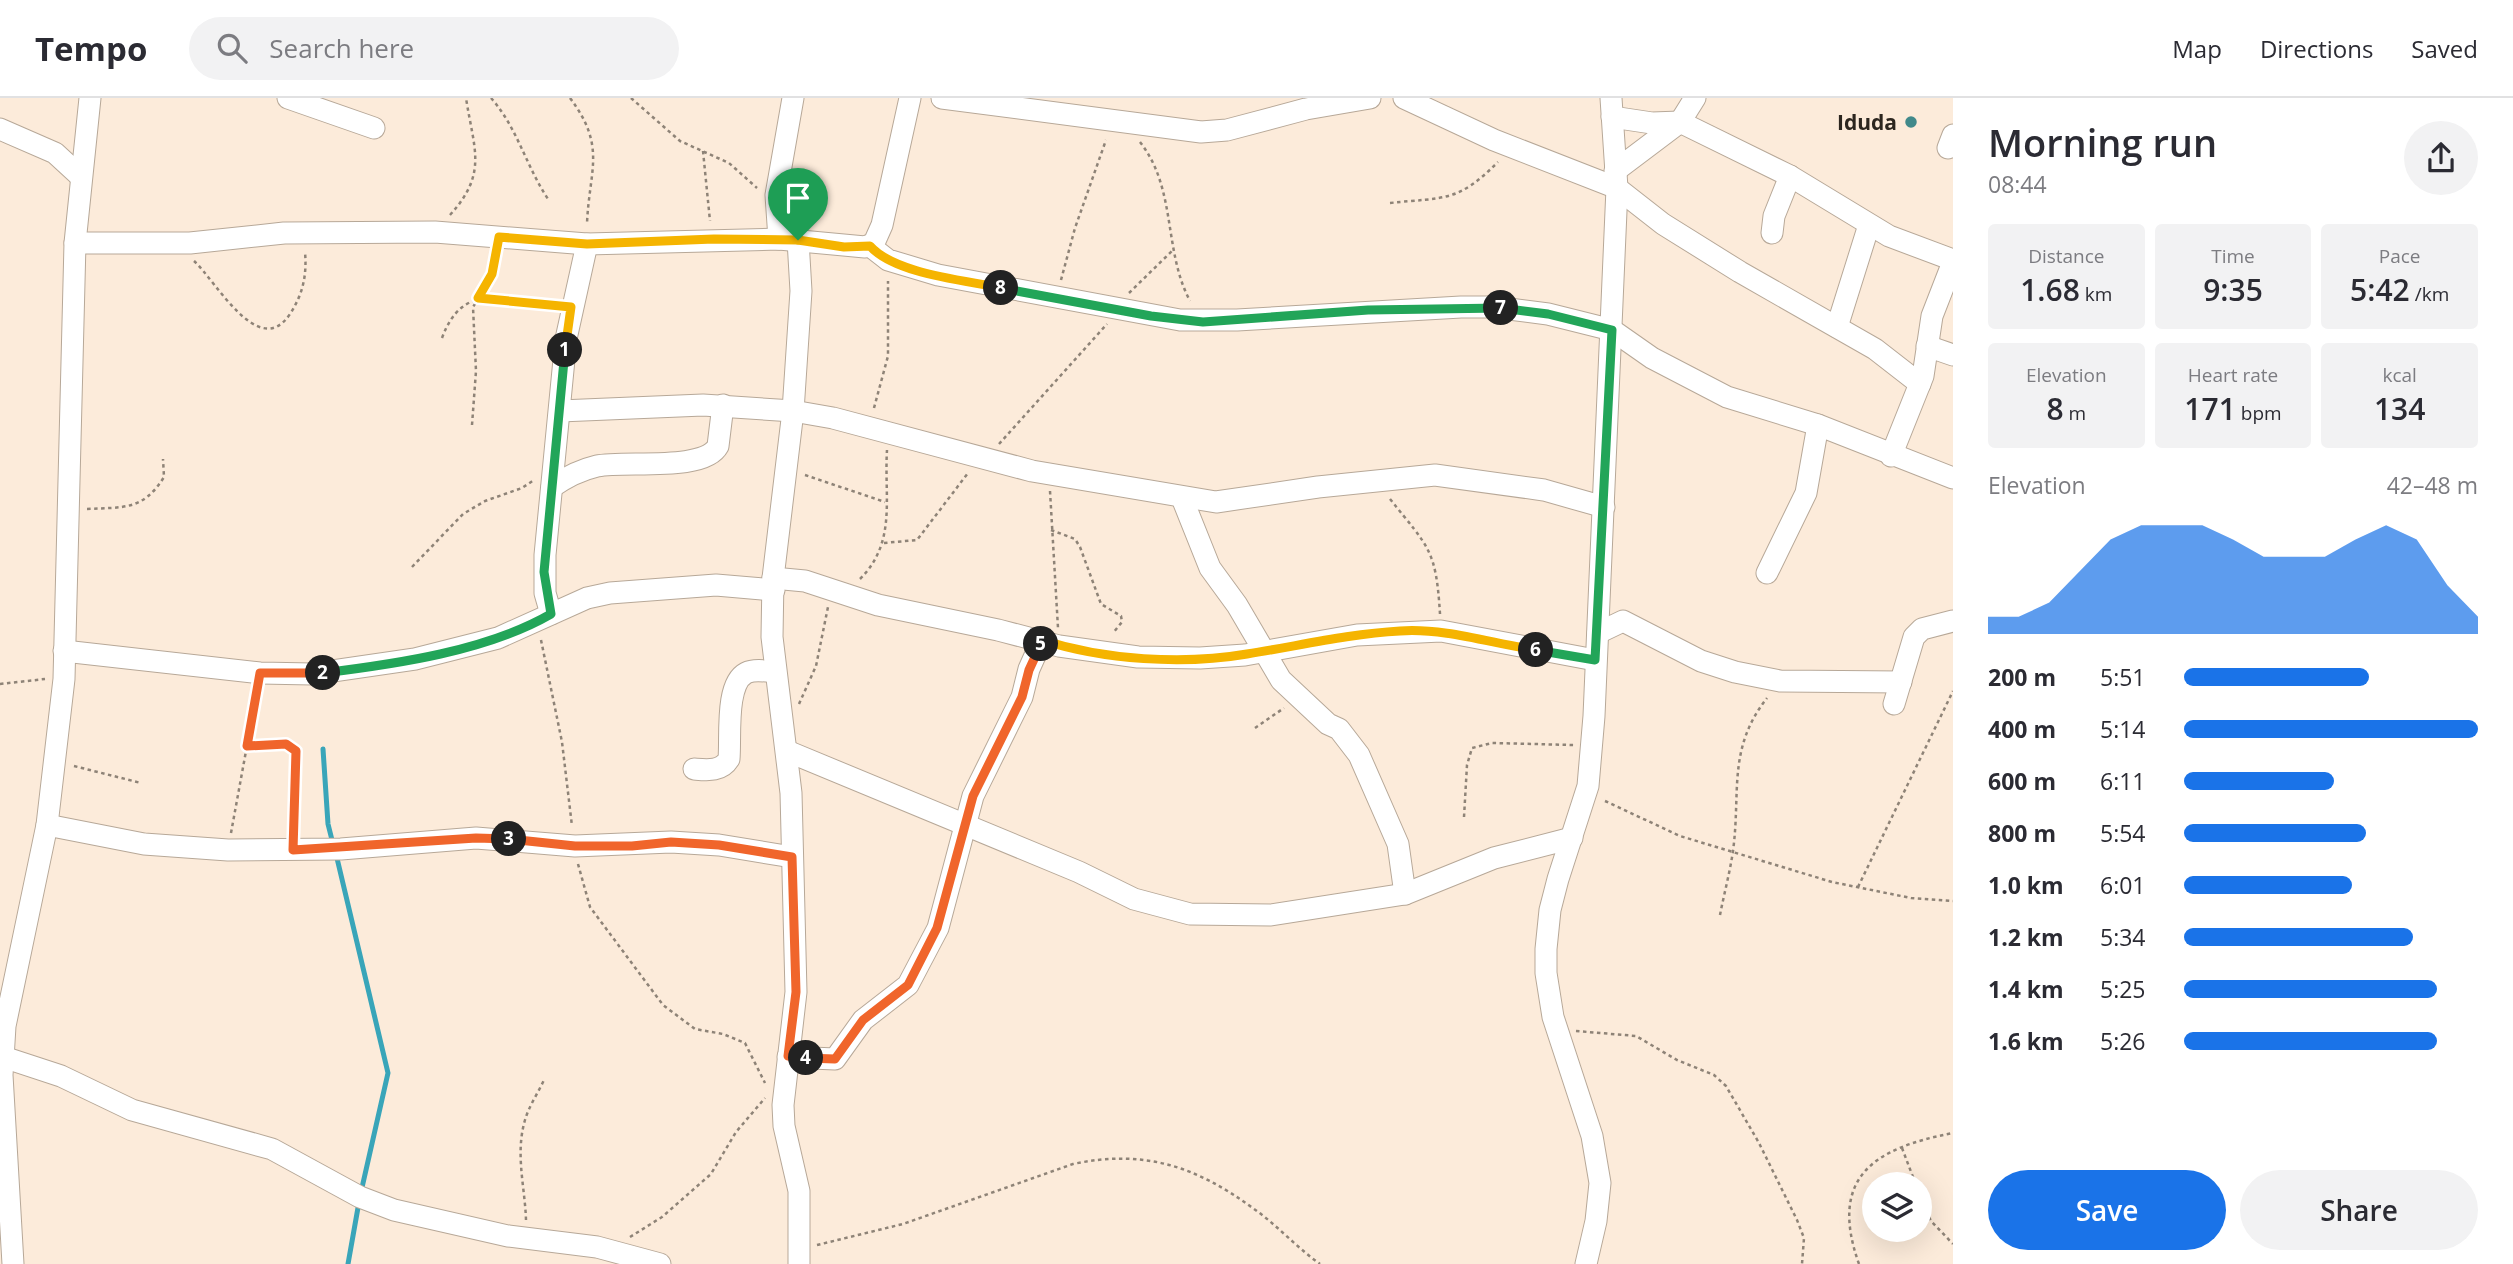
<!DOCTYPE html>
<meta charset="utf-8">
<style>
body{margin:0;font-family:"Open Sans",sans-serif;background:#f2f2f3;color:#2b2b33;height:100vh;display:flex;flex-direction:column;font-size:26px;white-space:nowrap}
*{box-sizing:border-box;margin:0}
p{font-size:23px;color:#7c7c81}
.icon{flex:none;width:38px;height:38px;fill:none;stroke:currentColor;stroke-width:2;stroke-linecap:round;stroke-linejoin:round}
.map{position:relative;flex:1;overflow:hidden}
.panel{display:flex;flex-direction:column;background:#fff;width:560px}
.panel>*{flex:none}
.buttons{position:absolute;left:1862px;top:1074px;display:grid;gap:14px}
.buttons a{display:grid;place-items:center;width:70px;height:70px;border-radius:50%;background:#fff;box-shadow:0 7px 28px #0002;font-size:35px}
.pin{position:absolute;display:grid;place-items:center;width:60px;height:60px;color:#fff;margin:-72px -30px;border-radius:50% 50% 50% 0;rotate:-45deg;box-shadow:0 0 7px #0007}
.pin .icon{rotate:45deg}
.km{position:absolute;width:35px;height:35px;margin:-18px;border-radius:50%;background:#222;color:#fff;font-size:19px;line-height:35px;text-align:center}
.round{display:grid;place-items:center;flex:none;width:74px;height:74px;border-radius:37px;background:#f2f2f3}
.head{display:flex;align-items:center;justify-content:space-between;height:119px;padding:0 35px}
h1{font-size:38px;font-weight:600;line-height:52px}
.stats{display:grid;grid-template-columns:repeat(3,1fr);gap:10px;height:119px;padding:7px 35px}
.stats div{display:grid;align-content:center;border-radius:7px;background:#f2f2f3;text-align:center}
.stats b{font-size:30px;font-weight:600}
.stats small{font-size:19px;font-weight:400}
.stats p{font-size:19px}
.chart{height:196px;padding:14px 35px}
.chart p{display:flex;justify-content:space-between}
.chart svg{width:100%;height:126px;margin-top:7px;fill:#1a73e8;opacity:.7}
.primary-button{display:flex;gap:14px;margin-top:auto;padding:14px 35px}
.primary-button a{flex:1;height:80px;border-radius:42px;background:#1a73e8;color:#fff;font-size:28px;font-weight:600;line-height:80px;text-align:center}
.primary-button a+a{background:#f2f2f3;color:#2b2b33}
ul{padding:0 35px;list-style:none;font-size:23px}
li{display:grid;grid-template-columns:112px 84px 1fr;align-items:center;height:52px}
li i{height:18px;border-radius:9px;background:#1a73e8}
header{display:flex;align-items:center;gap:42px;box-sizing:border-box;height:98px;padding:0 35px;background:#fff;border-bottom:2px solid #e1e1e2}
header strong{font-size:33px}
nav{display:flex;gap:38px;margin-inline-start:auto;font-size:24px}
.search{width:490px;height:63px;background:#f2f2f3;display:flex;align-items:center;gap:18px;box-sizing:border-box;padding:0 24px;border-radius:38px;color:#7c7c81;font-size:26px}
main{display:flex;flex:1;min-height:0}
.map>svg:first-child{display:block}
</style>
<header>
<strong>Tempo</strong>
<div class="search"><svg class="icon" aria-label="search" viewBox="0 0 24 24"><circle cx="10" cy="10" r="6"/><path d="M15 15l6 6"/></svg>Search here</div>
<nav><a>Map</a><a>Directions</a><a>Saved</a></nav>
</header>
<main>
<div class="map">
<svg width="1953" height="1166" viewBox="0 0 1953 1166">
<rect width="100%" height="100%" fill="#fcebda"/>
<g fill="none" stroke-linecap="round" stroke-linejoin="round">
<g stroke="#39a5b9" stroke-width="5">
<path d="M323 651 328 726 333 746"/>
<path d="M336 756 388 975 361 1094"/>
<path d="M348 1166 359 1104"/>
</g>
<defs>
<g id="minor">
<path d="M288 0 374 30"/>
<path d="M942 0 1201 34 1227 32 1306 11 1370 0"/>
<path d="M1404 0 1494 42 1617 90 1663 126 1740 174 1875 251 1920 286"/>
<path d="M1612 19 1652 25 1680 24 1790 78 1889 138 1953 162"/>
<path d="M0 31 55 55 80 78"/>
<path d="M1948 50 1953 37"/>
<path d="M1615 73 1680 24 1695 0"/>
<path d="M1772 135 1774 118 1790 78"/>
<path d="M779 141 776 97 793 0"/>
<path d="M798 142 801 193 793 313 773 480 772 539 791 695 796 894 783 1007 784 1028 799 1093V1166"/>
<path d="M75 145H190L284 135 435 134 587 146 779 141 865 149 874 145 882 127 910 0"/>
<path d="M870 148 888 162 938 177 1180 222H1237L1461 209H1493L1548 216 1612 232 1652 260 1727 299 1818 327 1953 380"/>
<path d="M1837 229 1869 127"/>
<path d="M1927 248 1953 257"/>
<path d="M560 313 703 307 793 313 833 320 1032 373 1216 404 1318 389 1435 377 1544 392 1604 409"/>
<path d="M1891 358 1923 278 1932 218 1953 164"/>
<path d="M552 389C566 379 580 372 597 368 624 362 704 374 718 348L723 307"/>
<path d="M1182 400 1210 470 1237 507 1281 582 1328 626 1339 631 1359 657 1398 746 1405 796"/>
<path d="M1767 475 1806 395 1818 327"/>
<path d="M773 480 805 483 878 507 998 532 1059 548 1138 559 1200 560 1245 557 1357 537 1441 533 1595 562"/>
<path d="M551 516 545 495V457L566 241 587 146"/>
<path d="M1598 535 1623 523 1701 563 1735 574 1780 583 1901 584"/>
<path d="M64 553 260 575 312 576 415 561 498 540 587 500 610 495 716 487 774 492"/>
<path d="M1894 606 1914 539 1922 531 1953 523"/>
<path d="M787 653 1079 774 1134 801 1190 816 1271 817 1405 796 1494 760 1572 740"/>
<path d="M694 671C707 672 721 674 729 661 731 639 725 586 746 575 754 571 766 573 774 574"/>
<path d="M47 727 144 746 228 752 341 751 476 740 575 748 671 744 719 747 792 759"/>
<path d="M3 959 61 978 132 1012 272 1051 360 1099 394 1112 508 1138 597 1149 660 1166"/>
<path d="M788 959 835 961 863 922 908 887 938 830 973 698 1022 599 1029 571 1042 542"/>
<path d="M13 1166 2 977 5 928 47 727 64 581 75 145 90 0"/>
<path d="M1586 1166 1596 1123 1600 1085 1592 1038 1553 919 1546 875V851L1550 812 1558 781 1588 688 1594 618 1617 90 1611 0"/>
</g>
</defs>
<use href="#minor" stroke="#b7a898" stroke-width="23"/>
<g stroke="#8e8377" stroke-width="2.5" stroke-dasharray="3.5 3.5" stroke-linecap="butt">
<path d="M491 0C517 29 526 68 548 101"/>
<path d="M570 0C607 49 589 72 587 126"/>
<path d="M631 0 680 43 729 65 757 90"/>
<path d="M1140 44C1177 91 1163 152 1190 203"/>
<path d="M703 53 710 123"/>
<path d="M1390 105C1445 99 1457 105 1498 64"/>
<path d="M450 117C488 75 474 52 466 0"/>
<path d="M194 163C216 183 259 263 290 216 303 196 307 177 305 154"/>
<path d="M1061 182 1075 130 1106 42"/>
<path d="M1129 195 1174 151"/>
<path d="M442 240C463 183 503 201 554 207"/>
<path d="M874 310 888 258V183"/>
<path d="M472 327 476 273 473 209 488 186 496 156"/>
<path d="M999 346 1107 226"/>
<path d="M805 377 885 404"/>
<path d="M1050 393 1058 530"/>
<path d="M1390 401C1429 450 1436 451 1440 516"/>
<path d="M87 411C123 409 143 413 164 379L163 361"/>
<path d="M1051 432 1075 441 1080 449 1101 506 1121 518 1122 524 1113 535"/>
<path d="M884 445 917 442 968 375"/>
<path d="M412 469 463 416 485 403 522 390 534 382"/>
<path d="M860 481C897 444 884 400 887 352"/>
<path d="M541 542 562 644 572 728"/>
<path d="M0 586 45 581"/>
<path d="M799 606 816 568 828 509"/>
<path d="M1255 630 1284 610"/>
<path d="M248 647 286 646 296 653 294 732"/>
<path d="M74 668 141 685"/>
<path d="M1605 703 1680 738 1832 784 1911 800 1953 803"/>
<path d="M1464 719 1467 667 1472 650 1492 645 1574 647"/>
<path d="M231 735 257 593"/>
<path d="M578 766 590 809 663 907 695 931 723 936 745 945 765 985"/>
<path d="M1858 789 1953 593"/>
<path d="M1720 817C1724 796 1730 774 1733 753 1741 694 1727 651 1767 600"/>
<path d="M1576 933 1636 938 1677 962 1714 977 1726 988 1759 1045 1797 1122 1804 1140 1802 1166"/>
<path d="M1902 1050 1916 1087"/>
<path d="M1920 1100 1931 1123 1953 1146"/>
<path d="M526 1122C525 1089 515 1056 525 1022 529 1008 538 995 544 982"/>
<path d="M630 1139 662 1119 711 1076 736 1034 765 1000"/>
<path d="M817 1147 903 1126 1073 1066C1144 1051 1196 1068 1254 1111 1277 1127 1296 1149 1320 1166"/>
<path d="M1859 1166C1828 1079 1874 1050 1953 1035"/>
</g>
<use href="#minor" stroke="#fff" stroke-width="21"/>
</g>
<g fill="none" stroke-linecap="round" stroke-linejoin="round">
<defs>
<path id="split-1" d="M565 252 571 209 478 200 492 176 499 139 587 146 714 141 798 142"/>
<path id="split-2" d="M323 575C396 566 487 553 551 516L544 474 565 252"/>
<path id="split-3" d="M323 575H260L247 648 286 646 296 653 293 752 476 740 509 741"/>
<path id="split-4" d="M509 741 575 748H632L671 744 719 747 792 759 796 894 788 958 806 960"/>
<path id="split-5" d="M806 960 835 961 863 922 908 887 937 830 973 698 1022 599 1029 572 1041 546"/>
<path id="split-6" d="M1041 546 1042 542C1104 562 1183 567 1247 556 1298 548 1348 536 1400 533 1446 530 1490 545 1536 552"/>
<path id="split-7" d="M1501 210 1548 216 1612 232 1595 562 1536 552"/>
<path id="split-8" d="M1001 190 1151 218 1203 224 1368 212 1501 210"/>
<path id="split-9" d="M798 142 844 149 870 148C895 176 964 182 1001 190"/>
</defs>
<use href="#split-1" stroke="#fff" stroke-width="14"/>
<use href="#split-2" stroke="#fff" stroke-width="14"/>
<use href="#split-3" stroke="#fff" stroke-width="14"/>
<use href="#split-4" stroke="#fff" stroke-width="14"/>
<use href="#split-5" stroke="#fff" stroke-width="14"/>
<use href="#split-6" stroke="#fff" stroke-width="14"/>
<use href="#split-7" stroke="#fff" stroke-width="14"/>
<use href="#split-8" stroke="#fff" stroke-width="14"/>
<use href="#split-9" stroke="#fff" stroke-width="14"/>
<use href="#split-1" stroke="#f5b400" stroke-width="9"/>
<use href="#split-2" stroke="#22a559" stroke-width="9"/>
<use href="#split-3" stroke="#f0652b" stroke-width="9"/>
<use href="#split-4" stroke="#f0652b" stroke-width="9"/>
<use href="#split-5" stroke="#f0652b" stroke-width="9"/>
<use href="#split-6" stroke="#f5b400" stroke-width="9"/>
<use href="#split-7" stroke="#22a559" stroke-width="9"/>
<use href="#split-8" stroke="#22a559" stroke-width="9"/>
<use href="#split-9" stroke="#f5b400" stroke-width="9"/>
</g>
<circle fill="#41898a" stroke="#fcebda" stroke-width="2.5" cx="1911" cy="24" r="7"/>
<g text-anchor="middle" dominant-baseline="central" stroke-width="7" stroke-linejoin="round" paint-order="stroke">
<g font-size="21" font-weight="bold" fill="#2c261f" stroke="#fcebda" text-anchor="end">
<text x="1897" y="24">Iduda</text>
</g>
</g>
</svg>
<div class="buttons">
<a><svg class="icon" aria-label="layers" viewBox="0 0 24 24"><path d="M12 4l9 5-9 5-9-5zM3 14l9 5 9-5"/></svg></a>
</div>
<div class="pin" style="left:798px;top:142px;background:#1e9e55"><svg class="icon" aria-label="arrive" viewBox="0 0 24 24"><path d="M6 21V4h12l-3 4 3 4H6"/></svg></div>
<b class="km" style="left:565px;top:252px">1</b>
<b class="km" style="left:323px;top:575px">2</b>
<b class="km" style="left:509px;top:741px">3</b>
<b class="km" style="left:806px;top:960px">4</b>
<b class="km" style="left:1041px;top:546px">5</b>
<b class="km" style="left:1536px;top:552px">6</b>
<b class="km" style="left:1501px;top:210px">7</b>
<b class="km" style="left:1001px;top:190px">8</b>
</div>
<section class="panel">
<div class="head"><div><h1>Morning run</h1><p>08:44</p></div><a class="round"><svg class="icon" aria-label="share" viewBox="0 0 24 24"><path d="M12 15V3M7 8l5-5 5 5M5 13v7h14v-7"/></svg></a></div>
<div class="stats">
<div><p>Distance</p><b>1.68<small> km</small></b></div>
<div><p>Time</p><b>9:35</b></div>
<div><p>Pace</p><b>5:42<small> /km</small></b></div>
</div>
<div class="stats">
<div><p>Elevation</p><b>8<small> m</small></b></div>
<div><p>Heart rate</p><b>171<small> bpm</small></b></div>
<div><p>kcal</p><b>134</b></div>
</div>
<div class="chart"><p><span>Elevation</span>42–48 m</p>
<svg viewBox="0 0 160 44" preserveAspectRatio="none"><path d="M0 44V38L10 38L20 33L30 22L40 11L50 6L60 6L70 6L80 11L90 17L100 17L110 17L120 11L130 6L140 11L150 27L160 38V44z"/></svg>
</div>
<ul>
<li><b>200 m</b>5:51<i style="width:63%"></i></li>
<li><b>400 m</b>5:14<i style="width:100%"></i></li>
<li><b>600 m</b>6:11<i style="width:51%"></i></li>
<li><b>800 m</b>5:54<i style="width:62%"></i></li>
<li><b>1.0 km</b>6:01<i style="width:57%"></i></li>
<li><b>1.2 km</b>5:34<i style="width:78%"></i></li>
<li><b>1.4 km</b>5:25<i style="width:86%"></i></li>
<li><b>1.6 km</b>5:26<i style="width:86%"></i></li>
</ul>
<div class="primary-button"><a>Save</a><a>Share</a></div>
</section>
</main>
